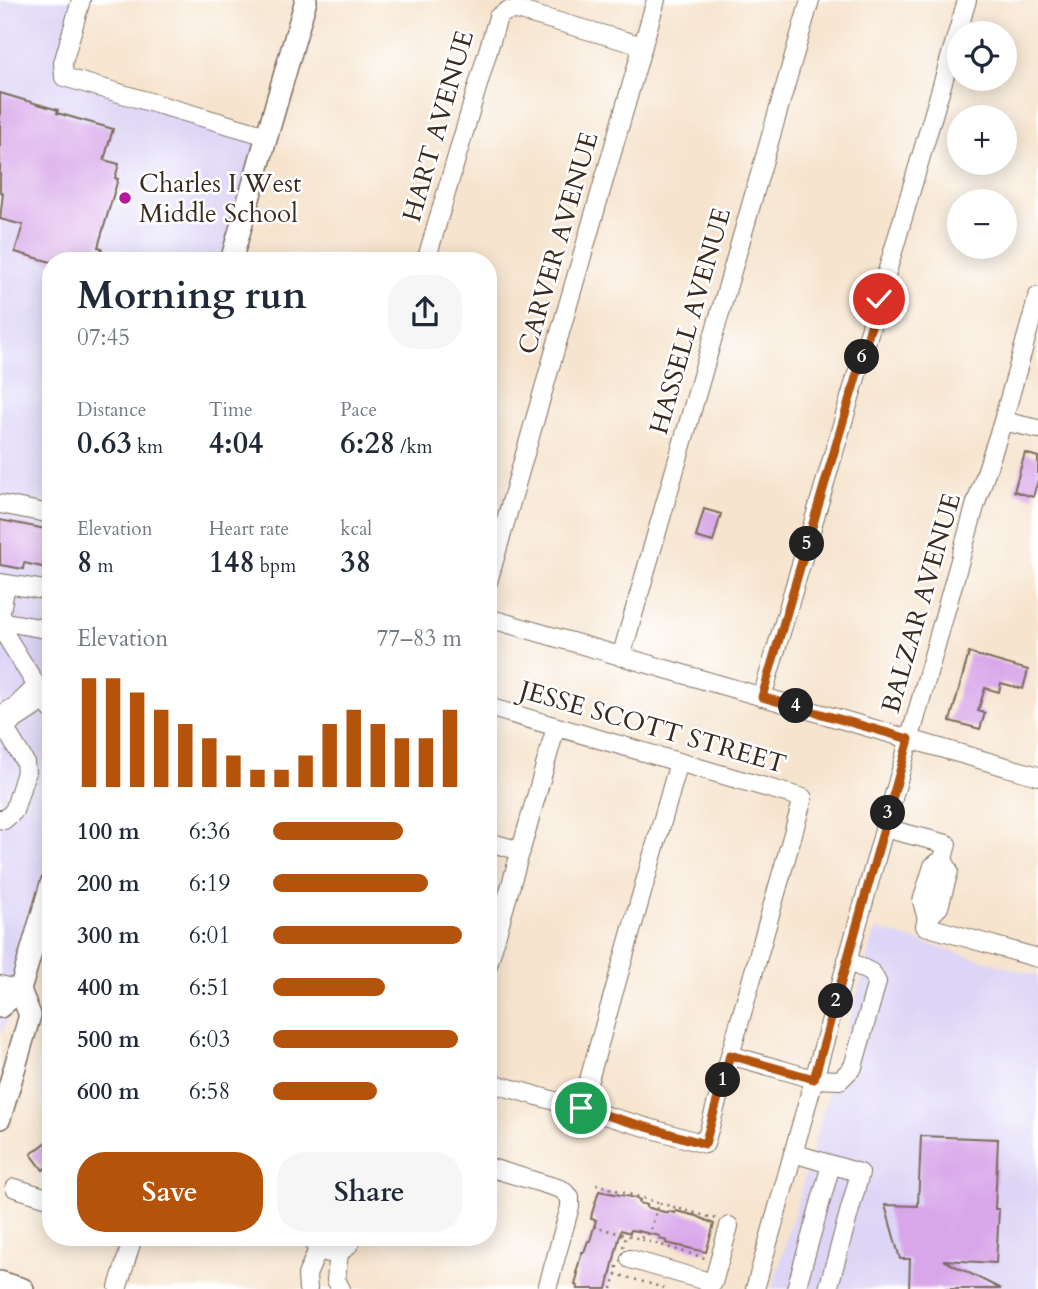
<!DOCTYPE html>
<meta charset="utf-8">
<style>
body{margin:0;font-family:Cardo,serif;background:#f6f6f7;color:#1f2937;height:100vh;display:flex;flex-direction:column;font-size:26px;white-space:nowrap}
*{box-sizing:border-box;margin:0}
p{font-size:23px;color:#747a83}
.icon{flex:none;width:38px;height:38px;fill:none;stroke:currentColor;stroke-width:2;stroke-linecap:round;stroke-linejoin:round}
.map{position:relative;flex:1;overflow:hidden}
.panel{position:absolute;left:42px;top:252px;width:455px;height:994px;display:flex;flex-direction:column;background:#fff;border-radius:28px;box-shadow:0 4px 18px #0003}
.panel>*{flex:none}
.buttons{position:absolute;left:947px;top:21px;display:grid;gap:14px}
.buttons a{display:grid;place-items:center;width:70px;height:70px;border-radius:50%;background:#fff;box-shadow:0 4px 18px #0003;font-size:35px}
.pin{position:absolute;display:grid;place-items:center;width:60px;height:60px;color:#fff;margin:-30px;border:4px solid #fff;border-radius:50%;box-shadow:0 2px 7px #0007}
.km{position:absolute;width:35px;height:35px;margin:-18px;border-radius:50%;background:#222;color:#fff;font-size:19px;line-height:35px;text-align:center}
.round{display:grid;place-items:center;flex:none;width:74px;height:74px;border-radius:28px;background:#f6f6f7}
.summary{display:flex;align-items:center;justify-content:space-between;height:119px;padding:0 35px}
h1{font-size:38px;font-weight:700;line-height:52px}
.stats{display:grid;grid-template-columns:repeat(3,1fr);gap:10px;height:119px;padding:7px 35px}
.stats div{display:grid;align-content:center}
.stats b{font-size:30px;font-weight:700}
.stats small{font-size:19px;font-weight:400}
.stats p{font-size:19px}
.chart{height:196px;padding:14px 35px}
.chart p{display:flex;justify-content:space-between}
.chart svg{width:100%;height:126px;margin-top:7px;stroke:#b45309;stroke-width:6}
.cta{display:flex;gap:14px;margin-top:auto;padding:14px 35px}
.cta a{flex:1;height:80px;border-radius:28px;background:#b45309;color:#fff;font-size:28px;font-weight:700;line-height:80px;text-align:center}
.cta a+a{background:#f6f6f7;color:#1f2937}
ul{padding:0 35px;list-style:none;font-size:23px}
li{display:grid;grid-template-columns:112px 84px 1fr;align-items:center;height:52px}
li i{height:18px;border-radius:9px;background:#b45309}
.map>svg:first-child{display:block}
</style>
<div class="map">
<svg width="1038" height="1289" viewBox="0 0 1038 1289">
<rect width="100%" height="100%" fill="#fff"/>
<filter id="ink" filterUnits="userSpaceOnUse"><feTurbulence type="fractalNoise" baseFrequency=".0143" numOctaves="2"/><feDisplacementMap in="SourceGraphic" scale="14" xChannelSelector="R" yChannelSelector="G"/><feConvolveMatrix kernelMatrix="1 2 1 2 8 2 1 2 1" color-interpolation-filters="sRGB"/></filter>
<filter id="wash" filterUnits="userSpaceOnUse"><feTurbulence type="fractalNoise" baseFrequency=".00686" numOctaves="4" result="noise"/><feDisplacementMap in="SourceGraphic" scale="28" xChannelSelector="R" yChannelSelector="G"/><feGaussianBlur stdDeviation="1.57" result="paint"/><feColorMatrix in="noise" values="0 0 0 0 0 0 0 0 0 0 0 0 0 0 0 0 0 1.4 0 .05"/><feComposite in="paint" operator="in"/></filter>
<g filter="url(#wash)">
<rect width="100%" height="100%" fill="#f6e4ce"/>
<g fill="#ddd5f6">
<path d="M0 0H81L64 77 267 136 231 261H51V883L20 990 0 1036Z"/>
<path d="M876 929 1038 976V1289H772Z"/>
</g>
<g id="blocks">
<g fill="#d8a6e9">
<path d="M0 93 58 110 57 113 113 129 104 160 119 164 115 178 118 179 98 247 102 248 98 261 51 262 15 252 23 225 0 219 3 193 0 192Z"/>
<path d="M1025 453 1038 457V480L1033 497 1014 491Z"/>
<path d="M704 509 721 514 713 542 696 537Z"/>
<path d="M0 520 51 530V569L24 563 23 569 0 565Z"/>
<path d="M969 653 1028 670 1023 689 1001 683 999 692 985 688 978 711 985 713 980 729 950 721Z"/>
<path d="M921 1136 998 1139 995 1209H999L996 1263 943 1260 1001 1289H909L910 1259H900L885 1205 918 1206Z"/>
<path d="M51 1139V1163L43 1170 31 1154Z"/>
<path d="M599 1191 631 1197 640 1200 639 1203 647 1205 646 1207 668 1213V1211L675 1213 676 1211 697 1216 714 1224 706 1252 666 1243 667 1241 660 1239V1236L638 1231 631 1230 630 1233 621 1230 607 1289H577L578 1286 575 1285 578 1273H576L582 1252H584L588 1241H590L596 1220 591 1219 592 1213Z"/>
</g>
</g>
</g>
<g filter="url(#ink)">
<use href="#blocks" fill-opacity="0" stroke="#7c6b5c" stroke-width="2"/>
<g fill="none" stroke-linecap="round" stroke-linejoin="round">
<defs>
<g id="minor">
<path d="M81 0 63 63 64 77 267 136"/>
<path d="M426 261 498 17 507 11 517 10 643 46"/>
<path d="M1003 421 1038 429"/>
<path d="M0 504 51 514"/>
<path d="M488 582 656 0"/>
<path d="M0 583 51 591"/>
<path d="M0 617 6 584"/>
<path d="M488 618 1038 776"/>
<path d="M0 621 51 630"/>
<path d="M0 623 6 636 51 709"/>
<path d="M621 657 810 0"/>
<path d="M762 697 967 0"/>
<path d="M488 707 803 798 705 1144 488 1082"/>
<path d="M2 714 16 706 37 686"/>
<path d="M0 720 25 762 26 772 14 811 4 820 0 819"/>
<path d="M5 726 45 700"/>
<path d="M884 828 947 844 943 859 949 871 939 907 927 919 922 901 933 866 943 859"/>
<path d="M488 842 521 851"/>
<path d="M927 919 925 926 1038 958"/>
<path d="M488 965 556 727"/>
<path d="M0 985 20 990"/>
<path d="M730 1055 814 1079 840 1080 853 1067 877 982 872 973 847 960"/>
<path d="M581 1108 679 762"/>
<path d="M793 1153 860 1173 828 1289"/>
<path d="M488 1167 561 1189 570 1197V1207L547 1289"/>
<path d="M15 1188 51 1199"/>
<path d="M310 1237C319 1258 344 1259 353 1237"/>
<path d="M339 1253 336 1280 341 1289"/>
<path d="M630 1259 713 1283 729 1226"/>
<path d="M118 1287 133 1237"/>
<path d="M308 1289 307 1275 318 1249"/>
<path d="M755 1289 976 503 1003 421 1038 296"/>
<path d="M796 1289 831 1165"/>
</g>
<g id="major">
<path d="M231 261 306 0"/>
<path d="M0 1007 20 990 51 884"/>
<path d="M0 1118 30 1015 20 990"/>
<path d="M0 1282 23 1289"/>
</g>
</defs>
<use href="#minor" stroke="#7c6b5c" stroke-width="20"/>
<use href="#major" stroke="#7c6b5c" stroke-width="24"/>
<g stroke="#7c6b5c" stroke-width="2.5" stroke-dasharray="2 5" stroke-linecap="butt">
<path d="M596 1184 659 1203"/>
<path d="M594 1226 627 1236"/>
<path d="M641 1238 650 1232 659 1203 717 1219"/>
<path d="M623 1247 626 1236H630L705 1258"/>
<path d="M617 1266 616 1274 668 1289"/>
<path d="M612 1289 616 1275"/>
</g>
<use href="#minor" stroke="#fff" stroke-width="18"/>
<use href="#major" stroke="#fff" stroke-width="21"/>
</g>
</g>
<g fill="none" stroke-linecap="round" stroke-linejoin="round" filter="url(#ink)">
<defs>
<path id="route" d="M581 1108 705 1144 730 1055 814 1079 909 739 762 697 879 299"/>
</defs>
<use href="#route" stroke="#fff" stroke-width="14"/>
<use href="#route" stroke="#b45309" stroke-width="9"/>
</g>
<circle fill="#b5179e" stroke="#fff" stroke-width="2.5" cx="125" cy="198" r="7"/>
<g text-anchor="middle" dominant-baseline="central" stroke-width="5" stroke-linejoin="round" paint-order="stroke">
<g font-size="26" fill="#3b2a1e" stroke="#fff">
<text transform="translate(438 126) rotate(-74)">HART AVENUE</text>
<text transform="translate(558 243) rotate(-74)">CARVER AVENUE</text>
<text transform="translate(690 321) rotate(-74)">HASSELL AVENUE</text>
<text transform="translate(921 603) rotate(-74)">BALZAR AVENUE</text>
<text transform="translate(653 727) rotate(16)">JESSE SCOTT STREET</text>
</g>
<g font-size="26" fill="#3b2a1e" stroke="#fff" text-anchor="start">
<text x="139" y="183">Charles I West<tspan x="139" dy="30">Middle School</tspan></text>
</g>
</g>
</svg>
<div class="buttons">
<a><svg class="icon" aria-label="locate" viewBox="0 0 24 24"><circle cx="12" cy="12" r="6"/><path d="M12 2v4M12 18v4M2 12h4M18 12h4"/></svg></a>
<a>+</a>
<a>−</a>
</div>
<div class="pin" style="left:581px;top:1108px;background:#1e9e55"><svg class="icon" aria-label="arrive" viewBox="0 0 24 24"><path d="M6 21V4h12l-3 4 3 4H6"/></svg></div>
<div class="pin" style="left:879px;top:299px;background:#d93025"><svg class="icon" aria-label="check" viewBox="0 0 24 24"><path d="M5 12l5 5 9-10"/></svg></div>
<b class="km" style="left:723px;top:1080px">1</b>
<b class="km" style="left:836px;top:1001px">2</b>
<b class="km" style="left:888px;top:813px">3</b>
<b class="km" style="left:796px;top:706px">4</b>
<b class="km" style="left:807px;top:544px">5</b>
<b class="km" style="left:862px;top:357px">6</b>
<section class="panel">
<div class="summary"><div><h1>Morning run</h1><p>07:45</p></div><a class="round"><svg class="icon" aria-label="share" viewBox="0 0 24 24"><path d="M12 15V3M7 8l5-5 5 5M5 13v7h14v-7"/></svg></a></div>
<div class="stats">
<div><p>Distance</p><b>0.63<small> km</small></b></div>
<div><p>Time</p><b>4:04</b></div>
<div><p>Pace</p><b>6:28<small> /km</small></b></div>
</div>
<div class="stats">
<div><p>Elevation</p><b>8<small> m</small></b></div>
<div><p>Heart rate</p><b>148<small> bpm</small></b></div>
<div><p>kcal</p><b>38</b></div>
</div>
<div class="chart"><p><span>Elevation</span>77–83 m</p>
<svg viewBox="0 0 160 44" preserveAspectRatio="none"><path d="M5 44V6M15 44V6M25 44V11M35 44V17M45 44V22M55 44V27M65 44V33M75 44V38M85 44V38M95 44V33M105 44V22M115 44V17M125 44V22M135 44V27M145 44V27M155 44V17"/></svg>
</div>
<ul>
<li><b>100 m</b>6:36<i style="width:69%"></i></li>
<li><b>200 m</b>6:19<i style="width:82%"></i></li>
<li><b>300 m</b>6:01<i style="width:100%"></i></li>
<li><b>400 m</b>6:51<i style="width:59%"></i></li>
<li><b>500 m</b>6:03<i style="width:98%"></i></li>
<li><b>600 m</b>6:58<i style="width:55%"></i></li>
</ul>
<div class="cta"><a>Save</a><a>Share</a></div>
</section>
</div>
